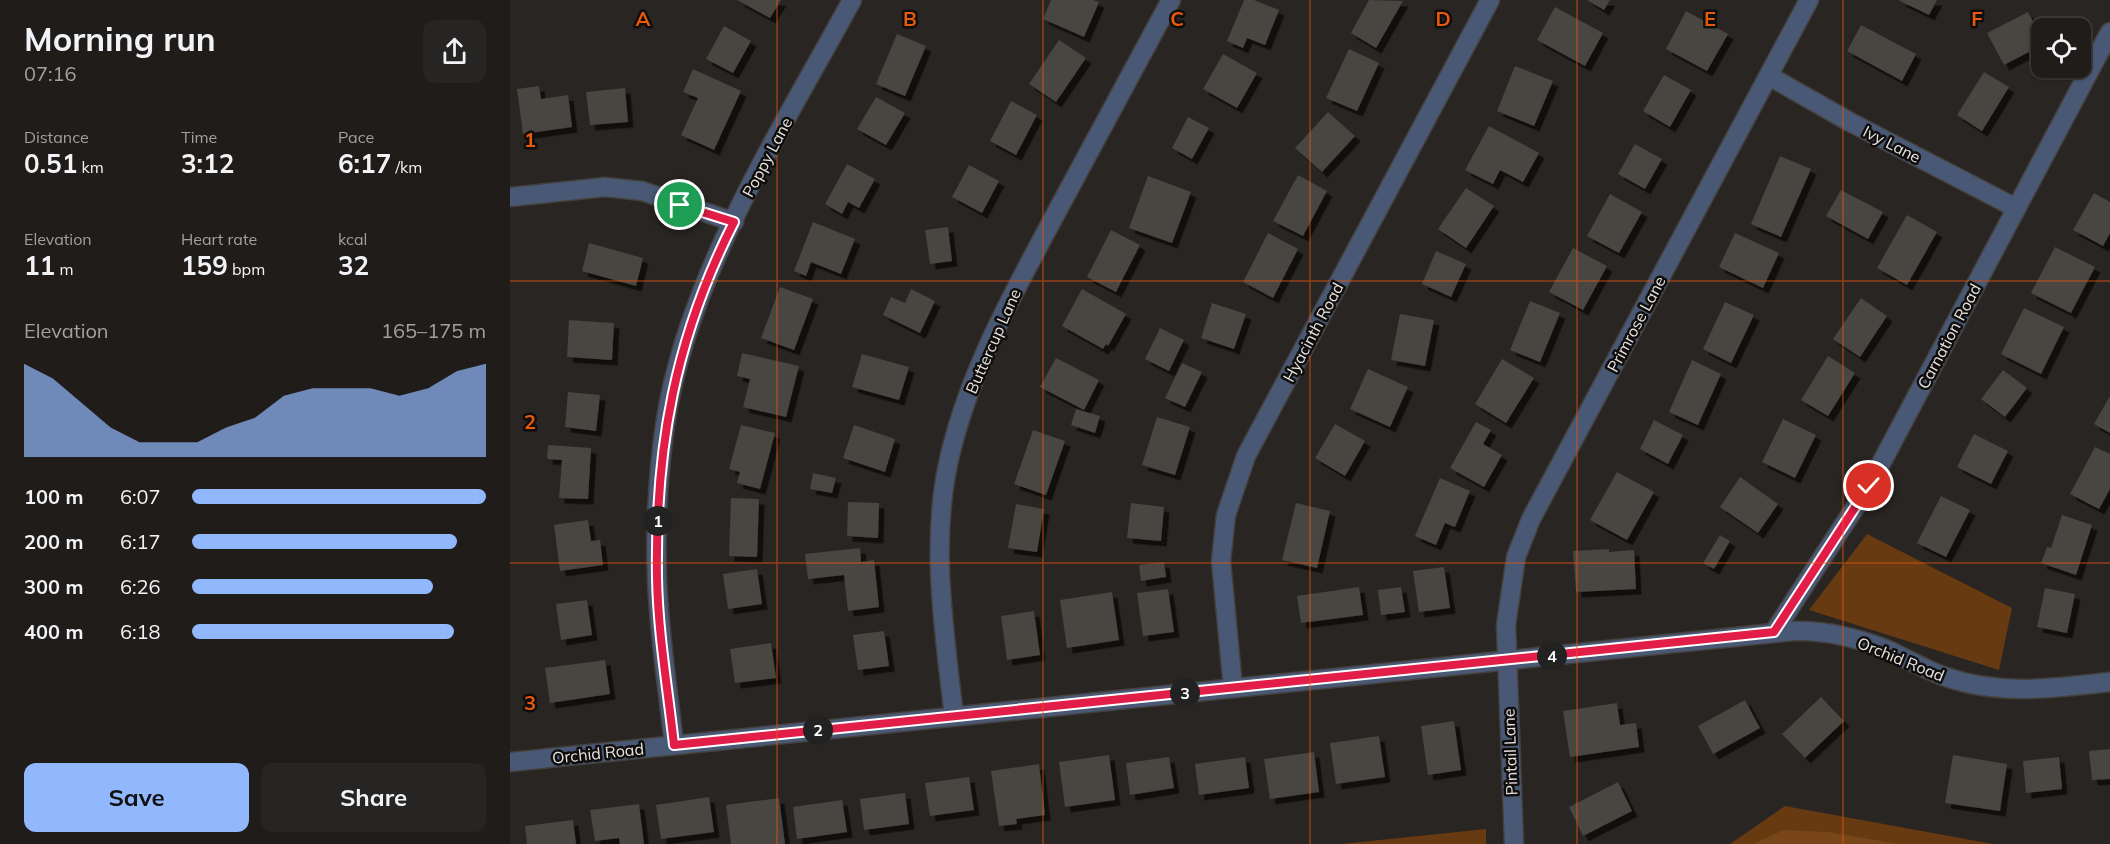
<!DOCTYPE html>
<meta charset="utf-8">
<style>
body{margin:0;font-family:Mulish,sans-serif;background:#272523;color:#f1f3f6;height:100vh;display:flex;flex-direction:column;font-size:22px;white-space:nowrap}
*{box-sizing:border-box;margin:0}
p{font-size:20px;color:#a1a1a2}
.icon{flex:none;width:33px;height:33px;fill:none;stroke:currentColor;stroke-width:2;stroke-linecap:round;stroke-linejoin:round}
.map{position:relative;flex:1;overflow:hidden}
.side{display:flex;flex-direction:column;background:#1f1c1a;width:510px}
.side>*{flex:none}
.tools{position:absolute;left:1521px;top:18px;display:grid;gap:12px}
.tools a{display:grid;place-items:center;width:60px;height:60px;border-radius:12px;background:#1f1c1a;box-shadow:0 2px 4px #0004,0 0 0 2px #3c3a39;font-size:30px}
.pin{position:absolute;display:grid;place-items:center;width:51px;height:51px;color:#fff;margin:-26px;border:3px solid #fff;border-radius:50%;box-shadow:0 2px 6px #0007}
.km{position:absolute;width:30px;height:30px;margin:-15px;border-radius:50%;background:#222;color:#fff;font-size:16px;line-height:30px;text-align:center}
.round{display:grid;place-items:center;flex:none;width:63px;height:63px;border-radius:12px;background:#272523}
.overview{display:flex;align-items:center;justify-content:space-between;height:102px;padding:0 24px}
h1{font-size:33px;font-weight:700;line-height:45px}
.figures{display:grid;grid-template-columns:repeat(3,1fr);gap:9px;height:102px;padding:6px 24px}
.figures div{display:grid;align-content:center}
.figures b{font-size:26px;font-weight:700}
.figures small{font-size:16px;font-weight:400}
.figures p{font-size:16px}
.chart{height:168px;padding:12px 24px}
.chart p{display:flex;justify-content:space-between}
.chart svg{width:100%;height:108px;margin-top:6px;fill:#91b8fd;opacity:.7}
.action{display:flex;gap:12px;margin-top:auto;padding:12px 24px}
.action a{flex:1;height:69px;border-radius:12px;background:#91b8fd;color:#111;font-size:24px;font-weight:700;line-height:69px;text-align:center}
.action a+a{background:#272523;color:#f1f3f6}
ul{padding:0 24px;list-style:none;font-size:20px}
li{display:grid;grid-template-columns:96px 72px 1fr;align-items:center;height:45px}
li i{height:15px;border-radius:8px;background:#91b8fd}
main{display:flex;flex:1;min-height:0}
.map>svg:first-child{display:block}
</style>
<main>
<section class="side">
<div class="overview"><div><h1>Morning run</h1><p>07:16</p></div><a class="round"><svg class="icon" aria-label="share" viewBox="0 0 24 24"><path d="M12 15V3M7 8l5-5 5 5M5 13v7h14v-7"/></svg></a></div>
<div class="figures">
<div><p>Distance</p><b>0.51<small> km</small></b></div>
<div><p>Time</p><b>3:12</b></div>
<div><p>Pace</p><b>6:17<small> /km</small></b></div>
</div>
<div class="figures">
<div><p>Elevation</p><b>11<small> m</small></b></div>
<div><p>Heart rate</p><b>159<small> bpm</small></b></div>
<div><p>kcal</p><b>32</b></div>
</div>
<div class="chart"><p><span>Elevation</span>165–175 m</p>
<svg viewBox="0 0 160 44" preserveAspectRatio="none"><path d="M0 44V6L10 12L20 22L30 32L40 38L50 38L60 38L70 32L80 28L90 19L100 16L110 16L120 16L130 19L140 16L150 9L160 6V44z"/></svg>
</div>
<ul>
<li><b>100 m</b>6:07<i style="width:100%"></i></li>
<li><b>200 m</b>6:17<i style="width:90%"></i></li>
<li><b>300 m</b>6:26<i style="width:82%"></i></li>
<li><b>400 m</b>6:18<i style="width:89%"></i></li>
</ul>
<div class="action"><a>Save</a><a>Share</a></div>
</section>
<div class="map">
<svg width="1600" height="844" viewBox="0 0 1600 844">
<defs>
<filter id="shadow"><feDropShadow dx="5.5" dy="5.5" stdDeviation="0" flood-color="#0009"/></filter>
</defs>
<rect width="100%" height="100%" fill="#292522"/>
<g fill="#673a11">
<path d="M1357 534 1502 608 1489 670 1299 610Z"/>
<path d="M1275 806 1483 844H1220Z"/>
<path d="M976 829V844H831Z"/>
</g>
<path fill="#794619" d="M1273 830 1318 832 1388 844H1244Z"/>
<g fill="#484440" filter="url(#shadow)">
<path d="M227 0H271L260 18Z"/>
<path d="M541 0H583L589 2 574 37 533 19Z"/>
<path d="M734 0H744L769 10 755 45 737 38 733 48 717 41Z"/>
<path d="M859 0 893 1 866 48 841 33Z"/>
<path d="M1077 0H1100L1094 10Z"/>
<path d="M1388 0H1427L1419 15Z"/>
<path d="M1045 7 1093 33 1075 66 1027 40Z"/>
<path d="M1176 11 1218 34 1197 71 1156 49Z"/>
<path d="M1518 12 1532 39V45L1494 65 1477 33Z"/>
<path d="M1351 25 1406 54 1392 81 1337 51Z"/>
<path d="M214 26 241 41 223 73 196 59Z"/>
<path d="M387 34 416 46 395 96 366 84Z"/>
<path d="M549 40 576 58 546 102 519 84Z"/>
<path d="M839 49 869 63 847 111 816 98Z"/>
<path d="M713 54 747 73 727 108 693 89Z"/>
<path d="M1005 66 1043 81 1024 126 987 111Z"/>
<path d="M183 69 231 91 204 150 171 135 188 98 173 92Z"/>
<path d="M1474 72 1499 87 1472 131 1447 115Z"/>
<path d="M1154 75 1181 90 1160 127 1133 111Z"/>
<path d="M29 86 31 99 58 95 62 127 13 134 7 89Z"/>
<path d="M115 88 118 122 80 125 76 92Z"/>
<path d="M366 97 395 113 376 145 347 129Z"/>
<path d="M501 101 527 115 506 155 480 141Z"/>
<path d="M818 112 845 136 812 172 785 148Z"/>
<path d="M678 117 699 128 682 159 662 148Z"/>
<path d="M979 126 1029 153 1013 182 990 170 983 184 955 170Z"/>
<path d="M1125 144 1152 159 1135 189 1108 174Z"/>
<path d="M1270 156 1301 169 1271 237 1241 224Z"/>
<path d="M337 164 365 179 349 208 338 202 332 214 315 204Z"/>
<path d="M459 165 489 181 472 213 442 197Z"/>
<path d="M788 175 817 191 793 236 763 221Z"/>
<path d="M638 176 681 192 662 243 619 228Z"/>
<path d="M956 188 984 206 956 248 928 229Z"/>
<path d="M1331 190 1373 212 1358 239 1316 216Z"/>
<path d="M1584 193 1600 202V233L1593 246 1563 230Z"/>
<path d="M1100 194 1132 212 1109 253 1077 236Z"/>
<path d="M1397 215 1427 232 1397 285 1367 268Z"/>
<path d="M303 222 345 239 331 274 301 262 296 276 284 271Z"/>
<path d="M438 227 442 261 420 264 415 230Z"/>
<path d="M601 230 630 245 606 292 577 277Z"/>
<path d="M758 233 788 249 763 298 733 282Z"/>
<path d="M1225 233 1269 253 1253 288 1209 267Z"/>
<path d="M79 243 133 258 126 286 72 271Z"/>
<path d="M1545 247 1585 267 1561 313 1521 293Z"/>
<path d="M1063 248 1097 266 1073 310 1039 292Z"/>
<path d="M926 251 956 264 941 297 912 284Z"/>
<path d="M270 287 303 299 284 350 251 338Z"/>
<path d="M401 289 425 301 410 333 373 315 381 297 395 303Z"/>
<path d="M572 289 616 314 598 346 596 344 593 349 552 326Z"/>
<path d="M1351 298 1377 316 1350 357 1323 339Z"/>
<path d="M1020 301 1050 313 1030 362 1000 350Z"/>
<path d="M1215 302 1244 315 1221 363 1193 349Z"/>
<path d="M702 303 736 314 724 349 691 338Z"/>
<path d="M1514 308 1554 327 1531 374 1491 354Z"/>
<path d="M890 314 924 320 915 366 881 360Z"/>
<path d="M59 320 104 323 102 360 57 357Z"/>
<path d="M650 328 674 340 659 371 635 359Z"/>
<path d="M232 353 289 366 276 417 233 407 240 379 227 376Z"/>
<path d="M352 354 399 367 389 400 342 387Z"/>
<path d="M1318 356 1345 373 1318 416 1291 400Z"/>
<path d="M546 358 589 380 574 410 530 387Z"/>
<path d="M992 359 1024 378 996 423 965 404Z"/>
<path d="M1182 360 1211 374 1188 425 1159 412Z"/>
<path d="M672 363 692 372 675 407 655 398Z"/>
<path d="M858 369 898 387 880 427 840 409Z"/>
<path d="M1493 370 1517 388 1495 417 1471 399Z"/>
<path d="M58 392 90 395 86 431 55 427Z"/>
<path d="M1600 396V433L1584 424Z"/>
<path d="M566 409 590 416 585 433 561 425Z"/>
<path d="M647 417 680 427 665 475 632 465Z"/>
<path d="M1273 419 1306 435 1285 478 1252 462Z"/>
<path d="M1144 420 1173 435 1158 464 1130 449Z"/>
<path d="M966 422 981 430 973 444 992 455 974 487 940 468Z"/>
<path d="M825 424 855 441 835 476 805 458Z"/>
<path d="M231 425 265 433 250 489 227 483 230 472 219 469Z"/>
<path d="M344 425 385 439 375 472 333 458Z"/>
<path d="M523 430 555 441 536 495 504 484Z"/>
<path d="M1464 434 1498 451 1481 484 1447 467Z"/>
<path d="M38 445 81 448 78 499 49 498 52 460 37 459Z"/>
<path d="M1585 447 1600 454V489L1589 509 1560 494Z"/>
<path d="M1107 472 1144 492 1117 540 1080 520Z"/>
<path d="M303 473 326 478 322 493 300 489Z"/>
<path d="M1230 477 1268 504 1248 533 1210 507Z"/>
<path d="M930 478 960 491 945 527 935 523 926 545 905 536Z"/>
<path d="M1431 496 1460 510 1436 557 1407 543Z"/>
<path d="M221 498 249 499 247 557 219 556Z"/>
<path d="M338 502 369 503 368 538 337 536Z"/>
<path d="M621 503 654 507 651 541 617 538Z"/>
<path d="M786 503 820 511 807 568 772 560Z"/>
<path d="M506 504 534 509 527 552 498 548Z"/>
<path d="M1552 515 1582 525 1566 575 1531 563 1537 547 1541 548Z"/>
<path d="M78 520 81 541 90 540 93 565 50 571 44 525Z"/>
<path d="M1210 535 1220 541 1204 569 1193 563Z"/>
<path d="M350 548 351 562 364 560 369 607 338 611 334 575 298 579 295 554Z"/>
<path d="M1099 549V552L1124 550 1126 589 1066 592 1063 551Z"/>
<path d="M654 562 656 577 631 581 629 565Z"/>
<path d="M934 567 940 608 909 612 903 571Z"/>
<path d="M247 569 252 604 218 609 213 574Z"/>
<path d="M849 587 853 615 791 623 787 596Z"/>
<path d="M891 587 895 612 871 615 868 590Z"/>
<path d="M1535 588 1565 594 1557 633 1527 627Z"/>
<path d="M658 589 664 632 633 636 627 593Z"/>
<path d="M602 592 609 640 557 648 550 600Z"/>
<path d="M77 600 82 635 51 640 46 604Z"/>
<path d="M524 611 530 655 497 660 491 616Z"/>
<path d="M374 631 379 666 348 670 343 635Z"/>
<path d="M261 643 266 678 225 683 220 649Z"/>
<path d="M95 660 100 694 40 703 35 668Z"/>
<path d="M1311 697 1334 721 1295 758 1272 734Z"/>
<path d="M1235 700 1250 728 1203 754 1188 726Z"/>
<path d="M1107 703 1110 725 1126 723 1129 747 1060 757 1053 711Z"/>
<path d="M944 721 951 770 918 775 911 726Z"/>
<path d="M869 736 875 777 826 784 820 743Z"/>
<path d="M1600 749V779L1582 780 1579 751Z"/>
<path d="M804 752 809 792 760 799 754 759Z"/>
<path d="M599 755 605 800 555 807 549 762Z"/>
<path d="M1443 755 1497 764 1490 811 1435 803Z"/>
<path d="M659 757 664 788 620 795 616 763Z"/>
<path d="M735 757 739 788 689 795 685 764Z"/>
<path d="M1549 757 1552 789 1516 793 1513 761Z"/>
<path d="M529 764 535 815 506 819 507 824 489 826 481 771Z"/>
<path d="M459 777 464 810 420 816 415 783Z"/>
<path d="M1108 782 1122 811 1073 836 1059 807Z"/>
<path d="M395 793 399 824 354 830 350 799Z"/>
<path d="M199 797 204 832 151 839 146 805Z"/>
<path d="M269 798 275 844H221L216 805Z"/>
<path d="M332 800 337 832 287 839 283 807Z"/>
<path d="M129 804 134 844H110L109 838 85 841 80 810Z"/>
<path d="M63 820 66 844H17L15 826Z"/>
</g>
<g fill="none" stroke-linecap="round" stroke-linejoin="round">
<defs>
<g id="minor">
<path d="M1259 76 1340 122 1506 208"/>
<path d="M0 197 95 187 132 191 224 222"/>
<path d="M1264 632 1359 486 1600 32"/>
<path d="M723 688 711 561 716 515 736 456 980 0"/>
<path d="M444 716C434 630 419 537 441 451 462 366 504 292 545 215 584 144 622 72 661 0"/>
<path d="M164 745C158 690 149 634 147 579 145 528 148 475 155 425 177 276 271 131 342 0"/>
<path d="M0 762 1284 631C1316 630 1348 638 1378 650 1397 659 1416 670 1436 677 1490 696 1545 688 1600 682"/>
<path d="M1004 844 996 625 1006 557 1021 519 1299 0"/>
</g>
</defs>
<use href="#minor" stroke="#44403d" stroke-width="21"/>
<use href="#minor" stroke="#495975" stroke-width="18"/>
</g>
<g fill="none" stroke-linecap="round" stroke-linejoin="round">
<defs>
<path id="route" d="M170 205 224 222C165 338 145 448 147 578 148 633 158 690 164 745L1264 632 1359 486"/>
</defs>
<use href="#route" stroke="#fff" stroke-width="12"/>
<use href="#route" stroke="#e11d48" stroke-width="8"/>
</g>
<path fill="none" stroke="#e8590c" stroke-width="1.5" stroke-opacity="0.55" d="M267 0V844M533 0V844M800 0V844M1067 0V844M1333 0V844M0 281H1600M0 563H1600"/>
<g text-anchor="middle" dominant-baseline="central" stroke-width="5" stroke-linejoin="round" paint-order="stroke">
<g font-size="16" fill="#e7e4e2" stroke="#100e0d">
<text transform="translate(1382 144) rotate(27)">Ivy Lane</text>
<text transform="translate(257 157) rotate(-62)">Poppy Lane</text>
<text transform="translate(1126 324) rotate(-62)">Primrose Lane</text>
<text transform="translate(803 332) rotate(-62)">Hyacinth Road</text>
<text transform="translate(1439 336) rotate(-62)">Carnation Road</text>
<text transform="translate(483 341) rotate(-66)">Buttercup Lane</text>
<text transform="translate(1391 659) rotate(22)">Orchid Road</text>
<text transform="translate(1000 752) rotate(-92)">Pintail Lane</text>
<text transform="translate(88 753) rotate(-6)">Orchid Road</text>
</g>
</g>
<g font-size="20" text-anchor="middle" font-weight="bold" fill="#e8590c" stroke="#100e0d" stroke-width="5" stroke-linejoin="round" paint-order="stroke">
<text x="133" y="26">A</text>
<text x="400" y="26">B</text>
<text x="667" y="26">C</text>
<text x="933" y="26">D</text>
<text x="1200" y="26">E</text>
<text x="1467" y="26">F</text>
<text x="20" y="147">1</text>
<text x="20" y="429">2</text>
<text x="20" y="710">3</text>
</g>
</svg>
<div class="tools">
<a><svg class="icon" aria-label="locate" viewBox="0 0 24 24"><circle cx="12" cy="12" r="6"/><path d="M12 2v4M12 18v4M2 12h4M18 12h4"/></svg></a>
</div>
<div class="pin" style="left:170px;top:205px;background:#1e9e55"><svg class="icon" aria-label="arrive" viewBox="0 0 24 24"><path d="M6 21V4h12l-3 4 3 4H6"/></svg></div>
<div class="pin" style="left:1359px;top:486px;background:#d93025"><svg class="icon" aria-label="check" viewBox="0 0 24 24"><path d="M5 12l5 5 9-10"/></svg></div>
<b class="km" style="left:148px;top:521px">1</b>
<b class="km" style="left:308px;top:730px">2</b>
<b class="km" style="left:675px;top:693px">3</b>
<b class="km" style="left:1042px;top:656px">4</b>
</div>
</main>
